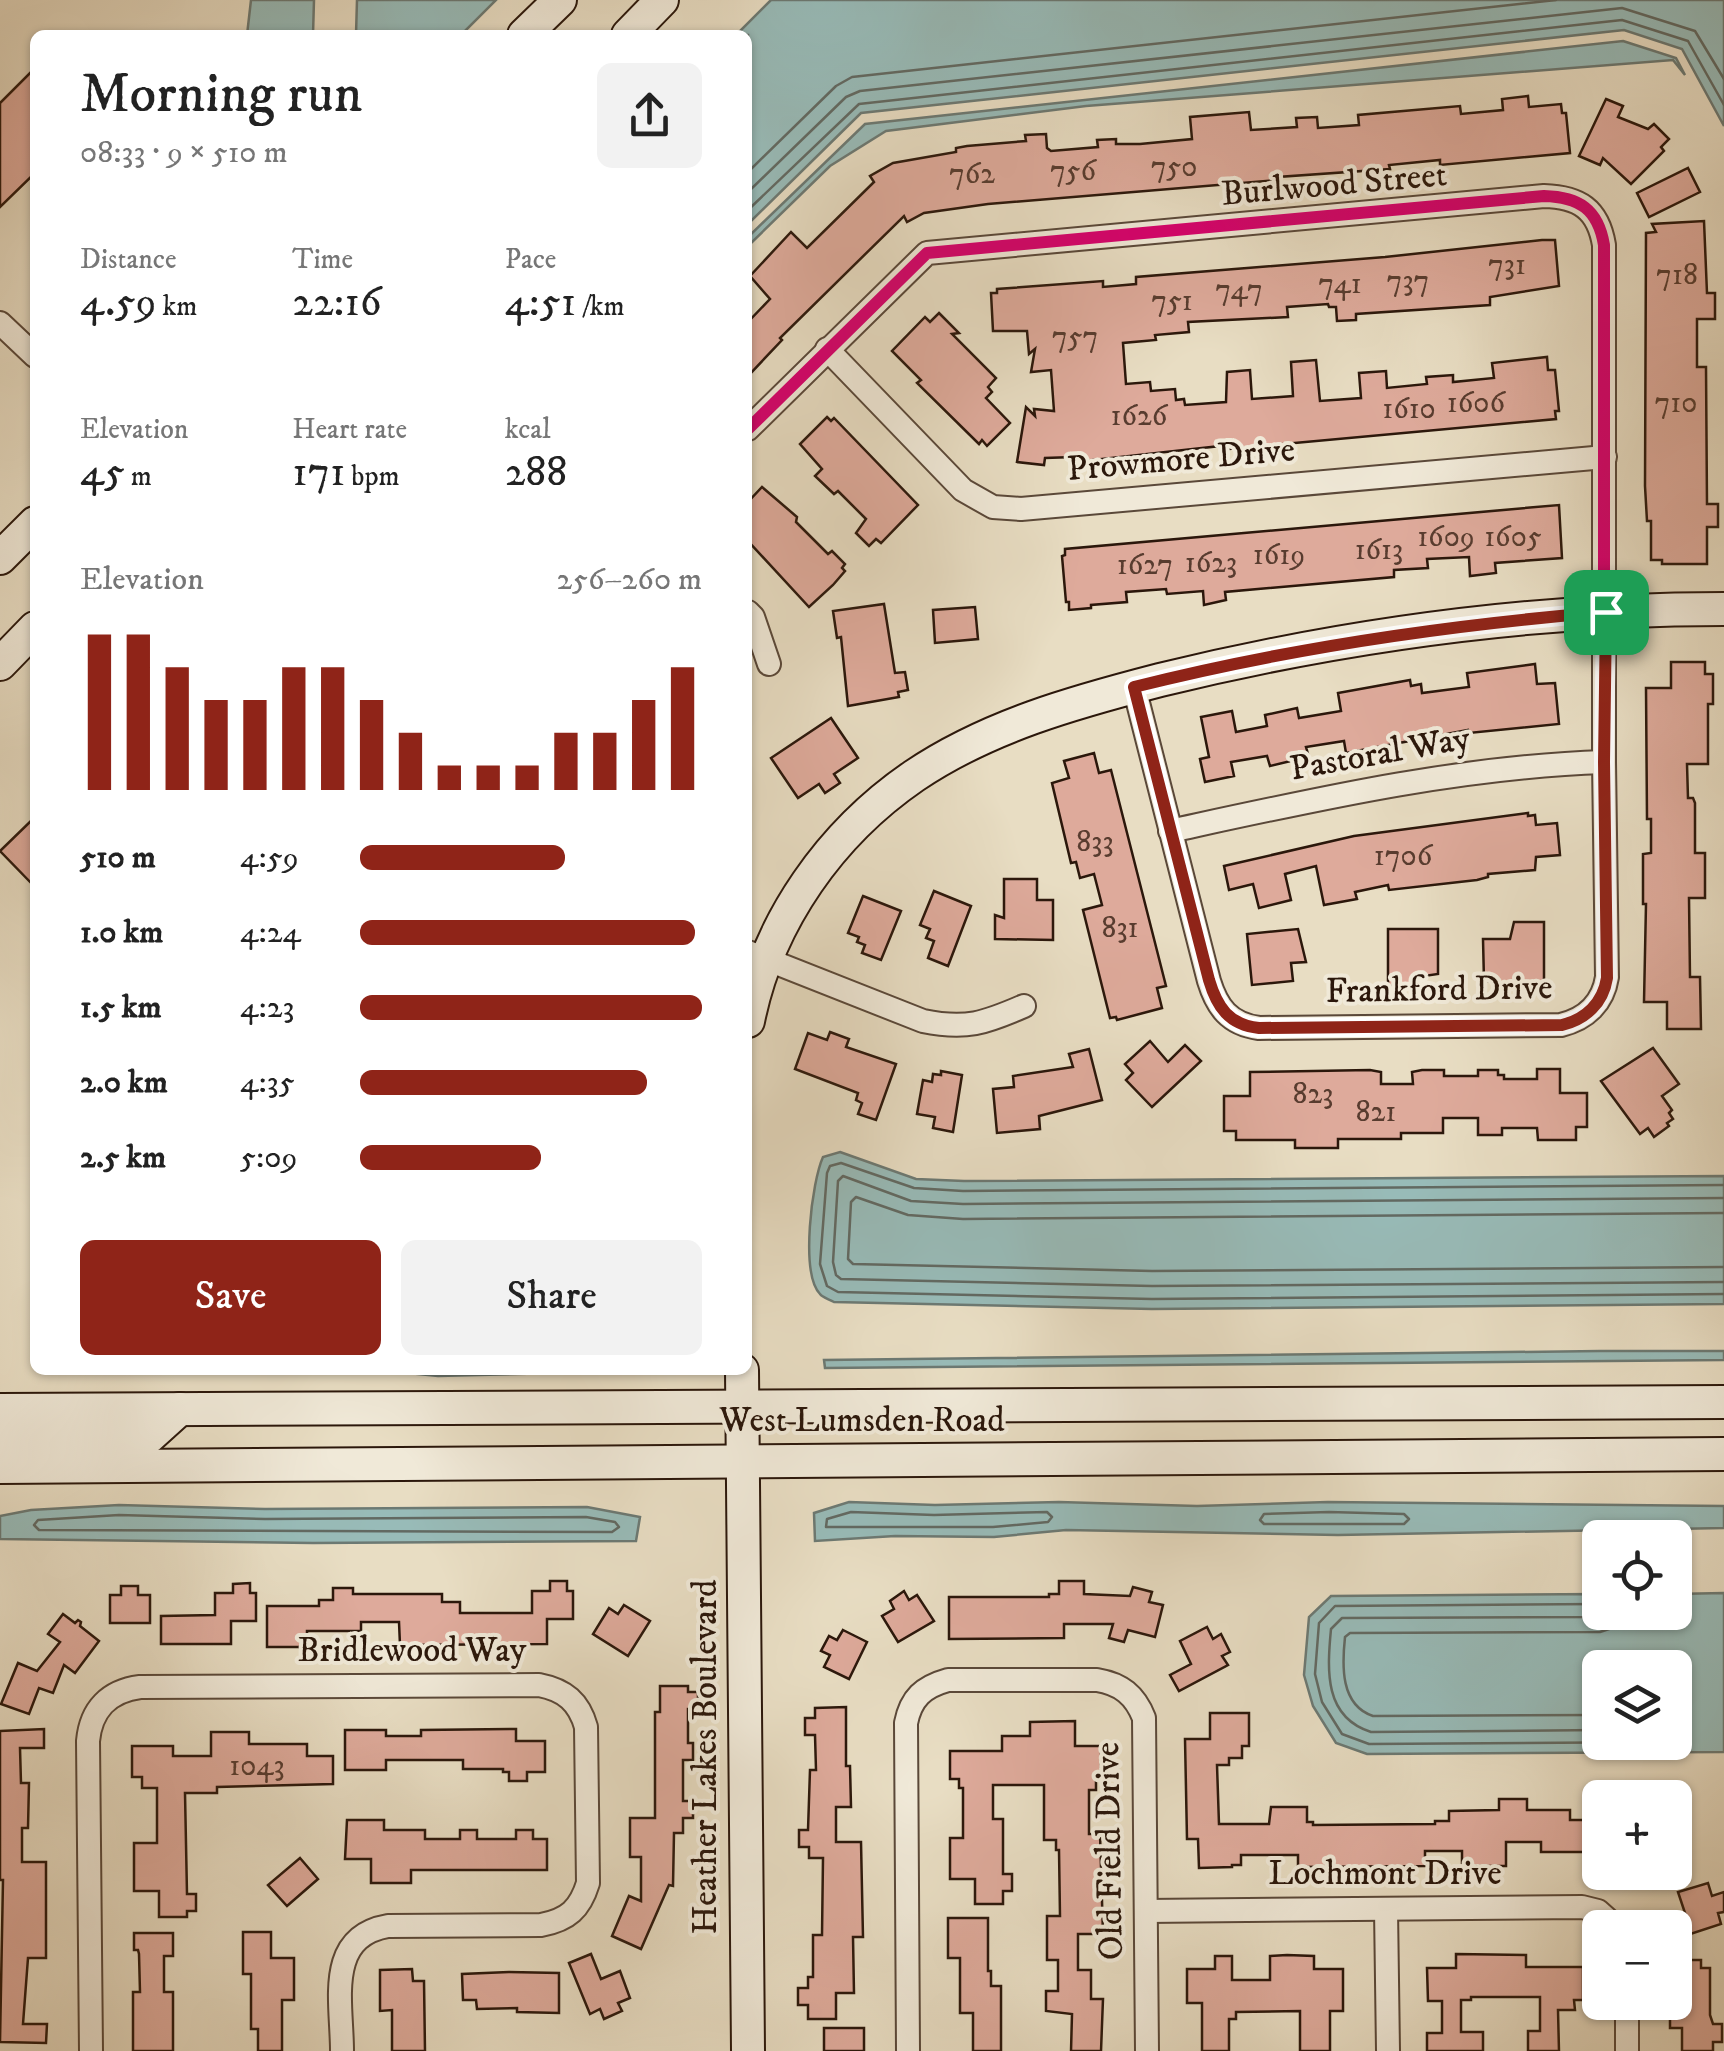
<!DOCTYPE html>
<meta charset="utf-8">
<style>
body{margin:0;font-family:"IM FELL DW Pica",serif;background:#f2f2f2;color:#222;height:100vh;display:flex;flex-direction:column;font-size:38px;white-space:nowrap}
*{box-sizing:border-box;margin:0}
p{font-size:32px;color:#767676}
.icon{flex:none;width:55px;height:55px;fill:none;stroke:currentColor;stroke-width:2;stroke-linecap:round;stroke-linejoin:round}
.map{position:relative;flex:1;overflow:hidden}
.drawer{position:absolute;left:30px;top:30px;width:722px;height:1345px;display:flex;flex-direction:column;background:#fff;border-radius:15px;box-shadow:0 2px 8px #0004}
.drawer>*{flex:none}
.fabs{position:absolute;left:1582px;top:1520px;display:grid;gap:20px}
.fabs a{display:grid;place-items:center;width:110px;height:110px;border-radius:15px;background:#fff;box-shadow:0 2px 8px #0004;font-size:50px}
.pin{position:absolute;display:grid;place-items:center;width:85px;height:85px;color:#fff;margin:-42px;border-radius:20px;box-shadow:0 5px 15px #0006}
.round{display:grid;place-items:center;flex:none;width:105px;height:105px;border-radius:15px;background:#f2f2f2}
.head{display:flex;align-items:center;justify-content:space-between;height:170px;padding:0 50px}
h1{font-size:55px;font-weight:600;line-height:75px}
.stats{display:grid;grid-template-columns:repeat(3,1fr);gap:15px;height:170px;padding:10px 50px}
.stats div{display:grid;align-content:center}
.stats b{font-size:42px;font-weight:600}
.stats small{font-size:28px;font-weight:400}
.stats p{font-size:28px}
.chart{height:280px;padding:20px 50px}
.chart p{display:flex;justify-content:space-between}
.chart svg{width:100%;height:180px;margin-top:10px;stroke:#8f2418;stroke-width:6}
.cta{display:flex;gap:20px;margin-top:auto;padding:20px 50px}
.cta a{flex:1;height:115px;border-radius:15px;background:#8f2418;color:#fff;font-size:40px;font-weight:600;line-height:115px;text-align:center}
.cta a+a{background:#f2f2f2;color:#222}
ul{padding:0 50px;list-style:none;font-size:32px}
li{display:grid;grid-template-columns:160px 120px 1fr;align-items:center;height:75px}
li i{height:25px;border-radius:12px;background:#8f2418}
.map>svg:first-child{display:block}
</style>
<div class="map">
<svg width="1724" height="2051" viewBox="0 0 1724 2051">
<rect width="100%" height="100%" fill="#e8ddc3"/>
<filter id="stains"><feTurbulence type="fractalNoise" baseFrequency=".002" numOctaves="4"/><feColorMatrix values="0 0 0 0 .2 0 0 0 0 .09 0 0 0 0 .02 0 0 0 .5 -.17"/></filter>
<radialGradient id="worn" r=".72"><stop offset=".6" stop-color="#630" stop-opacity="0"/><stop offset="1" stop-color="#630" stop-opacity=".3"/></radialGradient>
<g fill="#98bbb8" stroke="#6c7973" stroke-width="2.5" fill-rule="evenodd">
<path d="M251 0H314L313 35H247Z"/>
<path d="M357 0H496L461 35H356Z"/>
<path d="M771 0H1724V126L1682 49 1624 30 861 113 748 224V35H736Z"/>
<path d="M1623 41 1676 58 1685 75 1673 60 1086 106 886 131 830 166 748 246V237L865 124Z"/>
<path d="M840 1152 916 1179 964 1181 1724 1176V1304L1152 1309 834 1302C829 1299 823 1298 820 1294 800 1273 812 1181 823 1157Z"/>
<path d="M1600 1351H1724V1360L825 1368 824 1360Z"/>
<path d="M378 1370H673L438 1376Z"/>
<path d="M849 1502 935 1505 1059 1502 1197 1506 1328 1502 1724 1506V1528L1338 1535 1066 1530 994 1537 895 1536 815 1541 814 1513Z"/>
<path d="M119 1505 265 1509 587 1507 640 1517 636 1541 313 1543 0 1539V1516L31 1510Z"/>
<path d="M1724 1593V1752L1367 1754 1336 1743 1313 1706 1304 1675 1309 1617 1331 1596 1600 1594V1612H1675V1594ZM1600 1668H1675V1742H1600Z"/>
</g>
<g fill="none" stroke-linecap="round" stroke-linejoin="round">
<g stroke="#626962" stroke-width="2.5">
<path d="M748 172 836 86 852 77 1556 0"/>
<path d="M748 192 846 97 860 91 1622 8 1695 31 1724 79"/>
<path d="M748 210 859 104 1622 20 1688 41 1724 105"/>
<path d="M1724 1185 963 1191 914 1188 841 1163 830 1166 827 1173 820 1264 827 1286 838 1292 1152 1299 1724 1294"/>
<path d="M1724 1198 963 1204 911 1201 843 1176 838 1181 833 1262 836 1275 841 1279 1152 1286 1724 1282"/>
<path d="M1724 1213 963 1219 908 1215 856 1197 851 1202 848 1259 853 1264 1152 1271 1724 1267"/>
<path d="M851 1512 934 1515 1047 1512 1052 1517 1048 1522 993 1527H826L827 1519Z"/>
<path d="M1329 1512 1404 1514 1409 1519 1404 1524H1264L1260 1520 1264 1514Z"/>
<path d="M119 1515 265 1519 586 1517 615 1522 619 1527 612 1532 39 1530 34 1525 38 1520Z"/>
<path d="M1600 1604 1335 1606 1319 1623 1315 1674 1322 1702 1342 1734 1369 1744 1668 1742"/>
<path d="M1600 1715 1373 1716C1340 1705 1342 1665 1345 1637L1350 1633 1600 1632 1618 1626 1632 1612"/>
<path d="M1600 1730 1371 1732C1324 1717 1327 1671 1331 1629L1342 1618 1598 1617 1611 1612"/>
</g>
</g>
<g fill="#deaa9b" stroke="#2b170b" stroke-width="2.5">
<path d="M35 68V173L0 207V103Z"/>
<path d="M1528 96 1529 107 1561 104 1562 113H1566L1570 153 1440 165V160L1389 165 1390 169 1278 177V180L988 204 924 213 907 222 904 216 780 338 782 340 748 376V322L770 299 750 276 791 232 807 248 874 182 870 176 893 163 956 152V148L967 146 1026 141 1025 135 1046 134 1047 148 1051 151 1098 147 1097 140 1116 139V144H1140L1192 139 1190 117 1249 112 1251 130 1297 127 1296 118 1317 117 1318 128 1359 125 1358 115 1460 106 1461 114 1503 110 1502 99Z"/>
<path d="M1606 99 1623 106 1618 117 1648 129 1654 124 1669 139 1661 147 1664 151 1631 184 1603 158 1600 165 1579 156Z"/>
<path d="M1688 168 1700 192 1649 217 1637 193Z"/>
<path d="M1704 221 1707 293H1715V319H1697V367H1706L1707 504H1718V527H1707V564H1662V560H1651V521H1647L1645 486 1646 233 1656 232 1652 224Z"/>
<path d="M1542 240H1555L1559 286 1490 297V305L1356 314V320L1337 321 1336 307H1329L1328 304 1287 307 1288 317 1188 322 1189 332 1155 335 1156 340 1123 343 1126 384 1150 382 1151 391 1175 389 1176 400 1184 399 1185 405 1226 402 1227 372 1250 370 1252 399 1293 396 1291 362 1316 360 1320 401 1361 398 1359 373 1386 371 1387 388 1427 384 1426 377 1453 375V382L1494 378 1492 363 1547 357 1548 370H1555L1559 411H1555L1556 419 1230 449V445L1075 462 1074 457 1045 458 1044 465 1017 462 1026 407 1035 416 1034 409 1054 411 1051 370 1031 372 1035 349 1029 354 1027 331H993L991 293H997V289L1103 281V287L1136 284V277L1385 257Z"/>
<path d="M939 313 959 333 952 334 996 378 988 387 992 392 986 398 1010 423 987 446 982 440 979 444 917 383 921 380 892 351 925 317 930 322Z"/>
<path d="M827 417 831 421 834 418 918 505 881 543 876 539 869 546 856 533 866 519 838 491 834 494 815 476 822 469 800 444Z"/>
<path d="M762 487 797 517 796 522 828 554 832 551 845 564 842 568 845 571 833 585 809 607 748 541V502Z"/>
<path d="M1559 505 1562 558 1495 563 1496 573 1470 576 1469 557 1427 559 1428 568 1394 570V577L1225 592 1226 600 1204 605 1203 591 1167 594 1166 589 1126 592 1127 602 1091 605V608L1069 610V602H1066L1062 556 1065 555V549Z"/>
<path d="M884 604 895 673 905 672 908 690 898 692 899 697 848 706 841 637 837 638 833 611Z"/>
<path d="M975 607 978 639 935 643 933 610Z"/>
<path d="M1671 662H1705V674H1713V704H1708V764H1687L1688 798H1693L1695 803V853H1705V898H1689L1690 977H1700L1701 1029H1667V1002H1644L1646 904H1643V854L1651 853V819H1647L1646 688H1671Z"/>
<path d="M1535 664 1537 684 1555 683 1559 724 1469 733 1468 730 1346 753 1344 741 1306 747 1308 754 1295 757V760L1270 766 1267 756 1231 762 1234 776 1205 782 1200 759 1209 757 1201 717 1232 711 1236 732 1267 726 1265 715 1297 708 1299 718 1341 711 1338 693 1410 680 1411 686 1421 684 1422 693 1469 687 1467 673Z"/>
<path d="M831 718 858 758 834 774 840 783 825 793 819 784 798 798 771 758Z"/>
<path d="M1094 753 1099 773 1111 770 1166 986 1157 988 1162 1008 1117 1020 1116 1017 1110 1018 1083 910 1102 905 1094 874 1080 878 1076 862 1071 863 1052 783 1069 778 1064 761Z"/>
<path d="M1528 813V816L1535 815 1536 825 1557 823 1560 855 1536 857 1535 870 1488 874V877L1477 880 1389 890 1388 885 1355 892 1357 899 1324 905 1316 866 1285 874 1291 900 1259 908 1253 884 1229 890 1224 866 1354 836Z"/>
<path d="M35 817V887L0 851Z"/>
<path d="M1004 879H1037V900H1053V940L995 939V915L1004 918Z"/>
<path d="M934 891 971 906 948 966 928 958 934 941 926 938 930 929 920 925Z"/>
<path d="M863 896 901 911 881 960 862 953 865 945 857 942 859 937 848 933Z"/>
<path d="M1514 922H1544V984H1496V981H1484L1483 939H1510Z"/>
<path d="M1298 929 1306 962 1291 963 1293 981 1252 985 1247 934Z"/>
<path d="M1388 929H1438V974L1417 977V986H1388Z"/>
<path d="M830 1032 849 1039 846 1047 896 1064 876 1120 858 1114 862 1103 856 1100 858 1093 795 1069 808 1033 827 1040Z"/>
<path d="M1150 1041 1168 1062 1185 1045 1201 1061 1152 1107 1126 1080 1133 1073 1125 1064Z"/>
<path d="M1653 1048 1679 1084 1662 1096 1672 1110 1669 1113 1673 1119 1667 1123 1669 1126 1654 1137 1648 1128 1640 1134 1601 1081Z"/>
<path d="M1089 1049 1102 1100 1039 1116 1040 1129 997 1133 993 1089 1014 1087 1013 1076 1073 1067 1069 1054Z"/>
<path d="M1537 1069H1560V1093H1587V1127H1576V1140H1538L1537 1128H1502V1135H1478V1118H1443V1133H1401V1139H1338V1148H1295V1140H1236V1131H1224V1096H1250V1072L1370 1070 1381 1072V1084H1413L1412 1072 1422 1070H1444V1076H1478V1070H1498V1075H1504V1079H1537Z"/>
<path d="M941 1071 962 1075 953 1132 933 1128 935 1117 917 1114 923 1080 932 1082 933 1074 941 1075Z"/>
<path d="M550 1581H567V1591H573V1619H547V1644L400 1645 399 1622H361V1631H307V1647H267V1606H319V1600H333V1588H353V1594H442V1602H460V1613H532V1591H550Z"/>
<path d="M1059 1581H1084V1594L1130 1596 1133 1587 1152 1592 1149 1602 1163 1605 1155 1637 1128 1630 1124 1642 1109 1638 1113 1624H1064V1638L949 1639V1597H1049V1594H1059Z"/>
<path d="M250 1583V1593H256V1621H231V1644H161V1616L215 1615V1593H233V1584Z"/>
<path d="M121 1586H138V1595H150V1623H110V1595H121Z"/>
<path d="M904 1591 909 1600 917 1595 934 1621 898 1642 882 1616 894 1609 890 1601Z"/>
<path d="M624 1605 650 1621 628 1656 593 1634 609 1608 618 1614Z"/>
<path d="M63 1614 75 1623 78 1620 81 1622 80 1626 99 1641 75 1673 64 1665 53 1693 39 1688 29 1714 1 1704 18 1663 37 1671 60 1642 48 1634Z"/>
<path d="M1207 1627 1213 1639 1221 1634 1230 1652 1222 1656 1228 1665 1179 1691 1170 1675 1191 1664 1180 1641Z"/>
<path d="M843 1630 867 1642 849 1679 824 1667 830 1655 821 1651 829 1636 837 1640Z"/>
<path d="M660 1686H688V1692H698V1709H688V1743H693V1760H683V1801H693V1818H683V1833H674L673 1886 669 1885 641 1949 612 1936 629 1896 641 1901V1857H630V1818H655V1712H660Z"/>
<path d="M846 1707V1766H850L851 1807H836V1842H861L863 1937H853L854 1993H836V2019H808V2005H798V1988H808V1977H813V1935H822L823 1858H809V1847H799V1830H808L810 1770H816L815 1735H805V1718H815V1708Z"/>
<path d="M1210 1713H1249V1746H1242V1758H1229V1765H1217L1219 1824H1269L1271 1807H1307V1822H1313V1825L1435 1824V1821H1449V1811L1499 1810V1799H1527V1810H1570V1820H1584V1852H1541V1842H1506V1866H1462V1851H1425V1866L1298 1867V1855H1241V1865H1232V1867L1199 1868 1198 1839H1187L1185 1739H1210Z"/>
<path d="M1075 1721V1746H1101V1779H1096V1790H1089V1834H1100L1103 1934H1078V1970H1091V1999H1103L1101 2051H1071L1072 2014 1046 2011V1991H1058V1960H1047V1916H1060L1059 1850H1056V1840H1044V1785H993V1819H1003V1874H1012V1891H1003V1904H975V1879H950V1838H963V1788H959V1779H950V1751H1002V1736H1030V1722Z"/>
<path d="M44 1729V1748H20L21 1783H29L28 1828H22V1862H46V1958H28L23 2024H47L46 2043 0 2042 3 1880H0V1731Z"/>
<path d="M516 1729V1741H545V1772H527V1781H509V1772H503V1769H463V1760H386V1770H345V1730H386V1736H421V1730Z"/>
<path d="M211 1732H249V1744H307V1756H333V1784L217 1787V1793H185L187 1894H196V1911H187V1917H159V1891H134V1843H157V1788H142V1777H132V1746H173V1756H211Z"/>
<path d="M347 1820H384V1830H425V1839H460V1830H477V1839H516V1830H533V1839H547V1870H411V1883H371V1859H345Z"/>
<path d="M300 1858 318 1879 287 1906 268 1885Z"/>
<path d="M1708 1883 1712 1896 1724 1892V1912L1718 1913 1721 1924 1675 1939V1920L1686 1916 1678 1892Z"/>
<path d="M948 1918H988V1971H991V1986H1001V2051H973V2013H960V1958H948Z"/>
<path d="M243 1932H271V1958H294V2000H282V2051H258V2029H251V1974H243Z"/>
<path d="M134 1933H173V1956H164V1992H173V2051H133V1992H140L139 1954 138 1950H134Z"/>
<path d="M591 1954 601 1979 620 1971 630 1998 618 2003 622 2011 604 2019 600 2009 590 2014 569 1963Z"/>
<path d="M1456 1954 1526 1955V1967H1583V2000H1574L1575 2010H1558L1559 2051H1528V2031H1540V1997H1471V2000H1461V2032H1483V2051H1427V2033H1442V2001H1428L1427 1968H1456Z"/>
<path d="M1287 1955 1314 1956V1969H1343V2011H1330V2051H1300V2011L1236 2012V2019H1229V2051H1202V2003H1187V1969H1215V1956H1232V1980H1270V1956Z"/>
<path d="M1675 1960H1701V1968H1710V2015L1713 2024H1722V2042H1713V2051H1682V2028H1670V2002H1675Z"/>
<path d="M412 1969 413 1981H424L425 2051H392V2010L380 2011V1970Z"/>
<path d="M509 1972 559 1973V2013L517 2012V2008L477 2009 476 2000H463L462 1974Z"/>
<rect x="824" y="2028" width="40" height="23"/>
</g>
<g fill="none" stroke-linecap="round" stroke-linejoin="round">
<defs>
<g id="street">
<path d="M0 323 35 356"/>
<path d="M827 349 963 490 993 507 1021 509 1605 457"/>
<path d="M748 429 927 253 1544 196C1579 197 1598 209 1604 245V762L1607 977C1603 1003 1586 1019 1561 1025L1259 1028C1229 1024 1217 1007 1209 981L1134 687"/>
<path d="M748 612 753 617 769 664"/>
<path d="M1170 831C1313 800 1456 767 1604 762"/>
<path d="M748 952 923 1021C966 1030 985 1023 1024 1006"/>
<path d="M1386 1909 1388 2051"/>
<path d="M1146 1911 1582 1907 1598 1911 1617 1928"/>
<path d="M1627 2002V2051"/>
<path d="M91 2051 88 1741C91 1709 109 1691 140 1687L539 1685C565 1690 579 1702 586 1727L588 1883C580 1909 568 1920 541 1925L388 1926C325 1937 342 2002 342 2051"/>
<path d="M908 2051 906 1723C911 1698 923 1687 948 1680H1097C1121 1684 1135 1695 1144 1718L1147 2051"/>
</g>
<g id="secondary">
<path d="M524 35 560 0"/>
<path d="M628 35 662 0"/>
<path d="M0 558 35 523"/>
<path d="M0 664 35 628"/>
<path d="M748 1021C768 921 831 833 914 776 988 726 1075 702 1160 680 1344 635 1535 609 1724 609"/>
<path d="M742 1370 748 2051"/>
<path d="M0 1410 1724 1402"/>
<path d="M0 1440 149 1437 180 1409"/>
<path d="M0 1467 1724 1454"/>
</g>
</defs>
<use href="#street" stroke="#5a4839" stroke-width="26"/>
<use href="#secondary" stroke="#2b170b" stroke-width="36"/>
<use href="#street" stroke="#f0e9d8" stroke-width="22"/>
<use href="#secondary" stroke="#f0e9d8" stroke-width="32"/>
<defs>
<path id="cycleway" d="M748 429 927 253 1544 196C1579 197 1598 209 1604 245V762L1607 977C1603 1003 1586 1019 1561 1025L1259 1028C1229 1024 1217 1007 1209 981L1134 687"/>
</defs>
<use href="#cycleway" stroke="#f0e9d8" stroke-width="19"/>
<use href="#cycleway" stroke="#d6006c" stroke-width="12"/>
</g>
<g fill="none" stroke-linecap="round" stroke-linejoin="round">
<defs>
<path id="route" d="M1606 612 1604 762 1607 978C1603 1003 1586 1019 1562 1025L1259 1028C1229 1025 1217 1007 1209 980L1134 687C1289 648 1447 625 1606 612Z"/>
</defs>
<use href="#route" stroke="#fff" stroke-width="20"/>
<use href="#route" stroke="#8f2418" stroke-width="12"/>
</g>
<g text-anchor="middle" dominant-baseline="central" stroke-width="8" stroke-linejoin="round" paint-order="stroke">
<g font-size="30" fill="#583c2f">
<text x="1174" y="167">750</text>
<text x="1073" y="171">756</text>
<text x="972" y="174">762</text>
<text x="1507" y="265">731</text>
<text x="1677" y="275">718</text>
<text x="1408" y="281">737</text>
<text x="1340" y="284">741</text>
<text x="1239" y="290">747</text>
<text x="1172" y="301">751</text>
<text x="1075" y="337">757</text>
<text x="1476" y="403">1606</text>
<text x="1676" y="403">710</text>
<text x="1409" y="409">1610</text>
<text x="1139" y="416">1626</text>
<text x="1446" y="537">1609</text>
<text x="1513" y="537">1605</text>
<text x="1379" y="550">1613</text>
<text x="1279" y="555">1619</text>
<text x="1211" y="563">1623</text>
<text x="1145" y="565">1627</text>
<text x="1095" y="842">833</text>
<text x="1403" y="856">1706</text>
<text x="1120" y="928">831</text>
<text x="1313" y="1094">823</text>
<text x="1376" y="1112">821</text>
<text x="257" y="1766">1043</text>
</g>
<g font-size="35" fill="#2b170b" stroke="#f0e9d8">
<text transform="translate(1334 185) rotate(-5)">Burlwood Street</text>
<text transform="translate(1181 460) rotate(-5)">Prowmore Drive</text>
<text transform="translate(1380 754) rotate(-10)">Pastoral Way</text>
<text transform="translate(1439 990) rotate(-1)">Frankford Drive</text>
<text x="862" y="1421">West Lumsden Road</text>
<text x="412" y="1651">Bridlewood Way</text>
<text transform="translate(706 1757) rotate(-90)">Heather Lakes Boulevard</text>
<text transform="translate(1110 1851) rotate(-91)">Old Field Drive</text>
<text x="1385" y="1874">Lochmont Drive</text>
</g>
</g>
<rect width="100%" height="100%" filter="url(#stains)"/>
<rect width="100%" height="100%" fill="url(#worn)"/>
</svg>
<div class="fabs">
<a><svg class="icon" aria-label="locate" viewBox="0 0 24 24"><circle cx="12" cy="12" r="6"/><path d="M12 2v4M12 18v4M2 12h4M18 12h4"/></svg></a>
<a><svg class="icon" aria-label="layers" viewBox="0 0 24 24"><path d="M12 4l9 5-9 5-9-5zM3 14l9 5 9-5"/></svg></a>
<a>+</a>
<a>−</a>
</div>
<div class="pin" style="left:1606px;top:612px;background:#1e9e55"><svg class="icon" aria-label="arrive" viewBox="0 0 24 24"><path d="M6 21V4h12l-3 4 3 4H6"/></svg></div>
<section class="drawer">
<div class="head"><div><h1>Morning run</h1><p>08:33 · 9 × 510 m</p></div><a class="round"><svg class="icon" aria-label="share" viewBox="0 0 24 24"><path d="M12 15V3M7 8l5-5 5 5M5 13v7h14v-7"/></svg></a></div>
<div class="stats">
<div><p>Distance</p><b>4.59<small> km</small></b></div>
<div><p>Time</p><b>22:16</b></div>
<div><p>Pace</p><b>4:51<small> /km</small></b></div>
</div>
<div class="stats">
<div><p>Elevation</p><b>45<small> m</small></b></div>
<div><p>Heart rate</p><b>171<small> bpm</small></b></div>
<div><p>kcal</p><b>288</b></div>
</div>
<div class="chart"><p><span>Elevation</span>256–260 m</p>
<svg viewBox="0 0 160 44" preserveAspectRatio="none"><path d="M5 44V6M15 44V6M25 44V14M35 44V22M45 44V22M55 44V14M65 44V14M75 44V22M85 44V30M95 44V38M105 44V38M115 44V38M125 44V30M135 44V30M145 44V22M155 44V14"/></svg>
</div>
<ul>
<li><b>510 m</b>4:59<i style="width:60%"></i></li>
<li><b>1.0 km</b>4:24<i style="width:98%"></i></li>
<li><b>1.5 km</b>4:23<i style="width:100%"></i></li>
<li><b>2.0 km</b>4:35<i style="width:84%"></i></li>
<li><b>2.5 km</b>5:09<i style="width:53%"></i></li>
</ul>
<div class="cta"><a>Save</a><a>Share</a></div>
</section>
</div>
